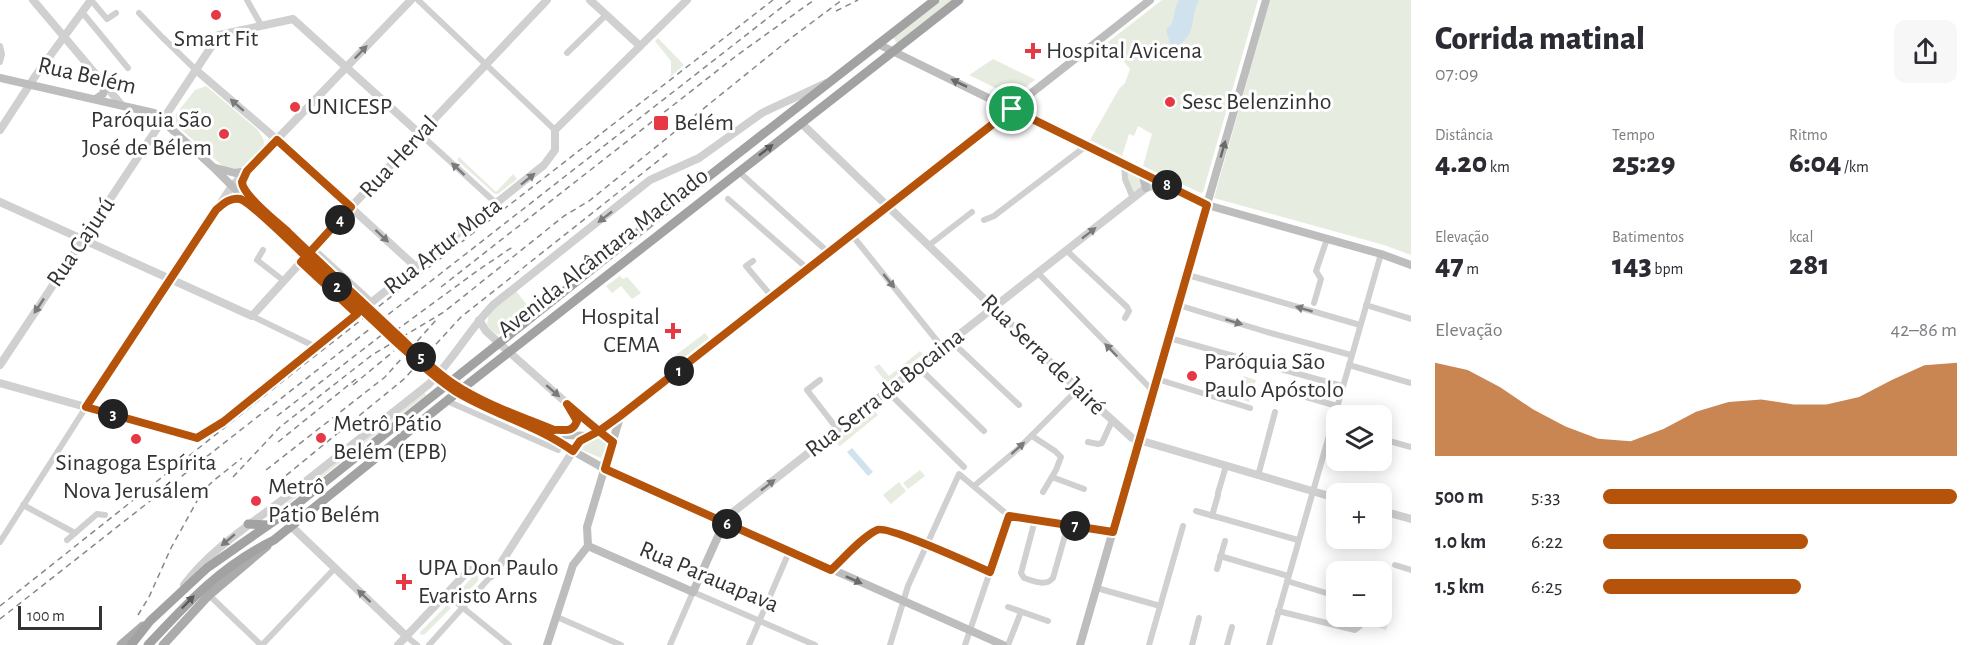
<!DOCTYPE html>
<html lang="pt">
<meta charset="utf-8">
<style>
body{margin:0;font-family:"Alegreya Sans",sans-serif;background:#f7f7f7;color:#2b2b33;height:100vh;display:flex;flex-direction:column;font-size:22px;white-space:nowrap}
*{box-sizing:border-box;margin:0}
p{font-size:20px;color:#7c7c81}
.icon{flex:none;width:33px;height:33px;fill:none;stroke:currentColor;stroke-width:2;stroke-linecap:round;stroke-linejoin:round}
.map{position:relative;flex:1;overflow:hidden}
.sheet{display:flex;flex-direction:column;background:#fff;width:570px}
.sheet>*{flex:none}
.controls{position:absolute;left:1326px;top:405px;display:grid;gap:12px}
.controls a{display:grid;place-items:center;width:66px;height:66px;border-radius:12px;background:#fff;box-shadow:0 3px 15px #0003;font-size:30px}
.scale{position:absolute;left:18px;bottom:15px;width:84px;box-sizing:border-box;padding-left:6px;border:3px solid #333;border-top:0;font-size:16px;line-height:21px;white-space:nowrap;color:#333;-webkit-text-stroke:4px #fff;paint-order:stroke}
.pin{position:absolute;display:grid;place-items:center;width:51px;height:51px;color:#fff;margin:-26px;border:3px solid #fff;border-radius:50%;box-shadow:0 2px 6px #0007}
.km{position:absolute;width:30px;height:30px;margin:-15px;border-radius:50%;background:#222;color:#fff;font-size:16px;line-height:30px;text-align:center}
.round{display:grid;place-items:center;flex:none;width:63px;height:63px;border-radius:12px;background:#f7f7f7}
.head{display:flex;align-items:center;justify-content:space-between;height:102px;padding:0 24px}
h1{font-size:33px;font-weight:800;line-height:45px}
.stats{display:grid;grid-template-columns:repeat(3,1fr);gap:9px;height:102px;padding:6px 24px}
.stats div{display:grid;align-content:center}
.stats b{font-size:30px;font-weight:800}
.stats small{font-size:16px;font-weight:400}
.stats p{font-size:16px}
.chart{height:168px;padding:12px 24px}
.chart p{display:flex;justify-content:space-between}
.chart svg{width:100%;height:108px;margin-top:6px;fill:#b45309;opacity:.7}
ul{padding:0 24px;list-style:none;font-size:20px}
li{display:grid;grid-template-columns:96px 72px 1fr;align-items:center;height:45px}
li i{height:15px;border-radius:8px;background:#b45309}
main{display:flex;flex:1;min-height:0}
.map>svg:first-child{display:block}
</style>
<main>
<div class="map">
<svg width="1411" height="645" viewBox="0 0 1411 645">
<rect width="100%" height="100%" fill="#fff"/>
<g fill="#e6ecdf">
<path d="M941 0H952L897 43 893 37Z"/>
<path d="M1162 0H1258L1203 192 1201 193 1143 166 1152 134 1138 126 1134 136 1129 134 1122 156 1090 140 1119 89 1125 83 1130 69 1108 42Z"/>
<path d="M1270 0H1411V255L1384 245 1214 198Z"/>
<path d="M658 38 684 65 669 78 671 74V61L655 41Z"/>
<path d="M993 59 1034 79 1035 80 1015 95 1012 96 969 75Z"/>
<path d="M206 86 257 129C260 133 264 138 264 143 264 151 247 165 240 168 235 171 230 169 225 168L176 125V114L195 90Z"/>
<path d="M459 157 496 192 513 174 517 179 498 194H495L457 160Z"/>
<path d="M1125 165 1156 180 1134 197 1128 186Z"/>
<path d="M620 276 623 279 627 277 641 293 632 299 621 286 612 293 606 286Z"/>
<path d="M516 291 531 310 498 335 490 329 487 324 489 313Z"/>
<path d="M705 333 709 338 677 363 672 358Z"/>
<path d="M920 351 923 354 888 382 885 381 874 367 879 364 889 376Z"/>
<path d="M1244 376 1256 380 1249 402 1237 398Z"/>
<path d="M424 392 426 395 284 507 281 504Z"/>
<path d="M874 410 878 415 840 446 835 441Z"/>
<path d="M601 437 608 443 601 458 582 450 584 444Z"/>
<path d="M920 470 925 476 908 489 903 483Z"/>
<path d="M899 482 906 491 891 504 883 495Z"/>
<path d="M474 575 478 576V581L461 598 458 596V593Z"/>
<path d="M447 605 451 608 425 634 421 635 420 632Z"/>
<path d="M1382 605 1392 608 1386 630 1371 625 1374 617 1382 616Z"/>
</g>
<g fill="#cfe2ee">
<path d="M1179 0H1199C1188 21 1200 31 1174 49L1171 46 1166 30C1177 21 1172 10 1179 0Z"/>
<path d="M852 448 873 472 868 476 847 452Z"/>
</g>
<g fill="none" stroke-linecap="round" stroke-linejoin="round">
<g stroke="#d0d0d0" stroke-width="6">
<path d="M91 0 107 19 116 13"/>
<path d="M247 0 261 25"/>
<path d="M418 0 555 130"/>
<path d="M82 12 128 68"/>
<path d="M139 13 162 37 196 70"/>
<path d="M0 46 2 54 0 62"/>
<path d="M567 53 606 15"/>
<path d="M420 134 497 204"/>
<path d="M1124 163 1125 179 1133 198"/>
<path d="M738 171 829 253"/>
<path d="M728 199 809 270"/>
<path d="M984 220 994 216 1086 146"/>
<path d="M852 235 942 347"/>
<path d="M928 246 972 212"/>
<path d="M314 249 372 302"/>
<path d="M263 250 257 260 284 281"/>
<path d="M1066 250 1127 307 1129 311 1125 318"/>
<path d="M753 261 746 266 773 298"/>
<path d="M301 262 357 314"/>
<path d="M1038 273 1153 391"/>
<path d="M1188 275 1360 325"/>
<path d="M1314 303 1321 279 1316 271 1327 239"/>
<path d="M1178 305 1267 332 1351 355"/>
<path d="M1366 305 1411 319"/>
<path d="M252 316 316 347"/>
<path d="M1169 338 1342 386"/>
<path d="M951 341 1019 405"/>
<path d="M1349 365 1411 383"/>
<path d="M918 367 984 431"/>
<path d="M1157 379 1250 408"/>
<path d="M820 380 807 390 838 430"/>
<path d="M1275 388 1337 406"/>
<path d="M887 391 964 467"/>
<path d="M447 401 558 450"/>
<path d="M1032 436 1055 451 1061 457 1056 470 1043 492"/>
<path d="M1382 439 1411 447"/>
<path d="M1088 442 1098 444 1102 443 1112 421"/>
<path d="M1258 476 1275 412"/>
<path d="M1052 477 1084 489"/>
<path d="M974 486 1018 449 1078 389"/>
<path d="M1218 493 1226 466"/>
<path d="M23 505 75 533"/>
<path d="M1196 511 1298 540"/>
<path d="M1212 516 1218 495"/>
<path d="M1035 520 1021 573 1024 578C1034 581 1046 587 1053 578L1068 525"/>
<path d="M67 540 97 514 105 515"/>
<path d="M0 542 86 407"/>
<path d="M1220 556 1288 576"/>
<path d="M1395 565 1411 570"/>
<path d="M1217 569 1225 541"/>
<path d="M831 570 870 535 883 528 901 534 990 572"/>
<path d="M1287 581 1336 596"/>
<path d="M1097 588 1160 606"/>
<path d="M446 594 509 645"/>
<path d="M209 595 261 645"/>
<path d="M1008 607 1048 621"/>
<path d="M1278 611 1355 630 1360 626 1363 616"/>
<path d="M557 617 621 645"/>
<path d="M406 636 417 645"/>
<path d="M262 645 335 568"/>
<path d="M429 645 491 576"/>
<path d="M670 645 693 592 815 645"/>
<path d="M749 645 789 552"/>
<path d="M890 645 908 586 959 474 1009 516 1113 532"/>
<path d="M965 645 1009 516"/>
<path d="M1008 645 1021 612"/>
<path d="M1149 645 1183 526"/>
<path d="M1192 645 1199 618"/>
<path d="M1227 645 1232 627"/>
<path d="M1269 645 1381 254"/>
</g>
<g stroke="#d0d0d0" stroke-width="8">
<path d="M33 0 120 103"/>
<path d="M590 0 640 46"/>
<path d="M196 70 267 131 416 267"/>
<path d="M801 123 1078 389 1132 438 1336 498"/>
<path d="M0 130 36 75 91 0"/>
<path d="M0 202 252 316 351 207 547 0"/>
<path d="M479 320 486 331 499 343 589 423 613 442"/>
<path d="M0 365 219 35 293 19 420 134"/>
<path d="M0 383 197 438 211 430 544 165 555 150V130L687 0"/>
<path d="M86 407 232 186 411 0"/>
<path d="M1382 511 1411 519"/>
<path d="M724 523 732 513 1133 198 1146 188 1164 183"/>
<path d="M291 526 406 636"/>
<path d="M184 585C210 550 247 527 281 501 331 462 380 423 429 384 453 360 469 330 493 305L650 180 699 158 762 113 826 83"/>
<path d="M398 645 467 572C477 566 483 571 491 576L499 566 573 451"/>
</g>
<g stroke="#bdbdbd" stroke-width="8">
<path d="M878 44 1207 205 1381 254 1411 265"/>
<path d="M0 78 154 113 213 167 269 223"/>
<path d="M97 98 103 94 105 85"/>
<path d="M216 168 235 173 247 171"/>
<path d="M247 171C237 192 253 199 268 213"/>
<path d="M1142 173 1146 188"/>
<path d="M216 210 231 199 244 201"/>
<path d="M538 424 564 435 588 436"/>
<path d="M536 430 605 469 1003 645"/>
<path d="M561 431 570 430 577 421 567 404"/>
<path d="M573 451 580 441 599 431 620 416 1150 0"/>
<path d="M588 546 693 592 724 523"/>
<path d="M588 546 587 527 620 417"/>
<path d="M547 645 573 565 588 546"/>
<path d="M1080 645 1266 0"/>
</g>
<g stroke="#ababab" stroke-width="9">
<path d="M121 645 143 626"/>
<path d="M163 645 209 595 267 546"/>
</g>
<g stroke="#a2a2a2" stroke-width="9">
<path d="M248 524 268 525"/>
<path d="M131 645 150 621 207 568 287 512 699 184 935 0"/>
<path d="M148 645C188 602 221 566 274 540L449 399 959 0"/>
</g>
<g stroke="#888" stroke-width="1.5" stroke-dasharray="6 4.5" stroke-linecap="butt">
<path d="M836 11 858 0"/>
<path d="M441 287 736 56 814 0"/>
<path d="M387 337 477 271 514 246"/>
<path d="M353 385 394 351"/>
<path d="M277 416 392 327"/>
<path d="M278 442 356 379"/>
<path d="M266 470 385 377 437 319"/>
<path d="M233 477 280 427 372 355 444 312 564 216 589 201 791 38 842 0"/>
<path d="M278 482 404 379 461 317 668 153"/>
<path d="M0 606 302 366 773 0"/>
<path d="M138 615 149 597 171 548 202 492 213 481 242 458"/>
<path d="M0 619C263 412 527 206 791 0"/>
</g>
<g stroke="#bdbdbd" stroke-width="8">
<path d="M268 213 440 374 470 394 538 424"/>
<path d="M269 223 418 362"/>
<path d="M502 415 536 430"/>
</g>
</g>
<defs><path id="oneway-solid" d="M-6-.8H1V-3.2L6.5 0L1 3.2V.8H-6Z" transform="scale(1.5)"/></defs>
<g fill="#7a7a7a">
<use href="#oneway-solid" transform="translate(361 52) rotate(-46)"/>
<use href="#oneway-solid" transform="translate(237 105) rotate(-139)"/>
<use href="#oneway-solid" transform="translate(458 169) rotate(-137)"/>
<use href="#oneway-solid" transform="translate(528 179) rotate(-39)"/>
<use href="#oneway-solid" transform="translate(605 217) rotate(142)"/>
<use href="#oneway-solid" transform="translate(1089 233) rotate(-38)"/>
<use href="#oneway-solid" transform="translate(382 236) rotate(43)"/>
<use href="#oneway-solid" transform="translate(889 281) rotate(51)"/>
<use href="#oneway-solid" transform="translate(39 306) rotate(124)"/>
<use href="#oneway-solid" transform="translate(1304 309) rotate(-164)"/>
<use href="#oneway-solid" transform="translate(1234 322) rotate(17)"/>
<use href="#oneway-solid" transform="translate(1111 350) rotate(-134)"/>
<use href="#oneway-solid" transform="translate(553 391) rotate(41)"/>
<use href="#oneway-solid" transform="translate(1018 448) rotate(-42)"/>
<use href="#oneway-solid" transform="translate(768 485) rotate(-38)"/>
<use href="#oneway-solid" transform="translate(228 540) rotate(140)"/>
<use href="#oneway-solid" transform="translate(364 596) rotate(-137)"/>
</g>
<g fill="#6a6a6a">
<use href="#oneway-solid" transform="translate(959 83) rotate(-154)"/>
<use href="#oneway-solid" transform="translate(1223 149) rotate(-74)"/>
<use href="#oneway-solid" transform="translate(854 580) rotate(24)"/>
</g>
<g fill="#5a5a5a">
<use href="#oneway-solid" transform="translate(766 150) rotate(-38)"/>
<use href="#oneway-solid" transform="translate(188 602) rotate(-46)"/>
</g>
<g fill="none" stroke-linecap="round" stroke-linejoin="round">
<defs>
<path id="route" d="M1012 109 620 416 599 431 580 441 573 451C537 425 492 414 455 391 433 377 414 358 395 341 374 321 352 301 331 281 317 268 252 202 240 199 230 197 223 204 216 210L86 407 197 438 223 422 357 314 301 262 351 207 277 140 247 171 242 182C243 196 277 222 288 232 322 265 357 297 392 330 412 348 431 369 454 384 484 404 520 416 554 430 564 429 572 434 577 421L567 404C582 417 597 430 613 442L605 469 831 570C844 558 862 537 877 530 887 525 974 565 990 572L1009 516 1113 532 1207 205 1012 109"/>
</defs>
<use href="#route" stroke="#fff" stroke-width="12"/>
<use href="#route" stroke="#b45309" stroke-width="8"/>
</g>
<g fill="#e63946" stroke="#fff" stroke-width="2">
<circle cx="216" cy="15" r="6"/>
<path d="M1030 42h6v6h6v6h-6v6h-6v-6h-6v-6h6z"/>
<circle cx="1170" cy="102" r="6"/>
<circle cx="295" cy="107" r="6"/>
<rect x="653" y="115" width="16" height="16" rx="3"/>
<circle cx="224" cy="134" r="6"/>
<path d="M670 322h6v6h6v6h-6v6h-6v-6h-6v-6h6z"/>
<circle cx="1192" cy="376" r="6"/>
<circle cx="321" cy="438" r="6"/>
<circle cx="136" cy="439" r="6"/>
<circle cx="256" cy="501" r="6"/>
<path d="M401 573h6v6h6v6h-6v6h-6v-6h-6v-6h6z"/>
</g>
<g text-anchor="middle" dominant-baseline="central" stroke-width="6" stroke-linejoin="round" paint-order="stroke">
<g font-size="24" fill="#333" stroke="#fff" text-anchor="start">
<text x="216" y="39" text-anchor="middle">Smart Fit</text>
<text x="1046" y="51">Hospital Avicena</text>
<text x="1182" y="102">Sesc Belenzinho</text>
<text x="307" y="107">UNICESP</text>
<text x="212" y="120" text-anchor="end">Paróquia São<tspan x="212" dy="28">José de Bélem</tspan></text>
<text x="674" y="123">Belém</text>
<text x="660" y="317" text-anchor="end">Hospital<tspan x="660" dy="28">CEMA</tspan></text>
<text x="1204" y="362">Paróquia São<tspan x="1204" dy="28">Paulo Apóstolo</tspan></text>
<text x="333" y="424">Metrô Pátio<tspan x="333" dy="28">Belém (EPB)</tspan></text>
<text x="136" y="463" text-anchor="middle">Sinagoga Espírita<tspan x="136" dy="28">Nova Jerusálem</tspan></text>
<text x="268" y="487">Metrô<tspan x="268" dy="28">Pátio Belém</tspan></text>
<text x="418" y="568">UPA Don Paulo<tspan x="418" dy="28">Evaristo Arns</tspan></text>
</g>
<g font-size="24" fill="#333" stroke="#fff">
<text transform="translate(87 76) rotate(13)">Rua Belém</text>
<text transform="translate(399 157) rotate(-47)">Rua Herval</text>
<text transform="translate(81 242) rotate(-56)">Rua Cajurú</text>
<text transform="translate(443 246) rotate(-38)">Rua Artur Mota</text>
<text transform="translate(603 253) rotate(-38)">Avenida Alcântara Machado</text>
<text transform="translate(1043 355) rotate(44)">Rua Serra de Jairé</text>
<text transform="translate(885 393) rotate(-38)">Rua Serra da Bocaina</text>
<text transform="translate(709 577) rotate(23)">Rua Parauapava</text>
</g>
</g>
</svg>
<div class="controls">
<a><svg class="icon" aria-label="layers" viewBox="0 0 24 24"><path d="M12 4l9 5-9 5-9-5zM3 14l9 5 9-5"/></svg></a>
<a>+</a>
<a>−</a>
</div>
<div class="scale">100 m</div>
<div class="pin" style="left:1012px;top:109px;background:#1e9e55"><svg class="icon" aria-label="arrive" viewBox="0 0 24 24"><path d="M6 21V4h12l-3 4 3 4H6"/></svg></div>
<b class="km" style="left:679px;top:371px">1</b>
<b class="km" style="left:337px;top:287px">2</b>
<b class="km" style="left:113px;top:414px">3</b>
<b class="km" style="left:340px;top:220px">4</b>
<b class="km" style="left:421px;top:357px">5</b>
<b class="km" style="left:727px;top:524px">6</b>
<b class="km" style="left:1075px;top:526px">7</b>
<b class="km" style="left:1167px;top:185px">8</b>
</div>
<section class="sheet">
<div class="head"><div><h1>Corrida matinal</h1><p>07:09</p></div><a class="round"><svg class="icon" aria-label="share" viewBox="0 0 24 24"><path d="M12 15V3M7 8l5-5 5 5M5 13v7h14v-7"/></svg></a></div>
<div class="stats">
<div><p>Distância</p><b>4.20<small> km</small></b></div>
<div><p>Tempo</p><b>25:29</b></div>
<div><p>Ritmo</p><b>6:04<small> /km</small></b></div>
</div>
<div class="stats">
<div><p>Elevação</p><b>47<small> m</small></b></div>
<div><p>Batimentos</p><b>143<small> bpm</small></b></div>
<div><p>kcal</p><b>281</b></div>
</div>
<div class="chart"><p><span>Elevação</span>42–86 m</p>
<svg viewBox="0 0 160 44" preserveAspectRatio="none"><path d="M0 44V6L10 9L20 16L30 25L40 32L50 37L60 38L70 33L80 26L90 22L100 21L110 23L120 23L130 20L140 13L150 7L160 6V44z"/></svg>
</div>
<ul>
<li><b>500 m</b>5:33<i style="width:100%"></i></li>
<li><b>1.0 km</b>6:22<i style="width:58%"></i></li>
<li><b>1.5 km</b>6:25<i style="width:56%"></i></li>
</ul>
</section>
</main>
